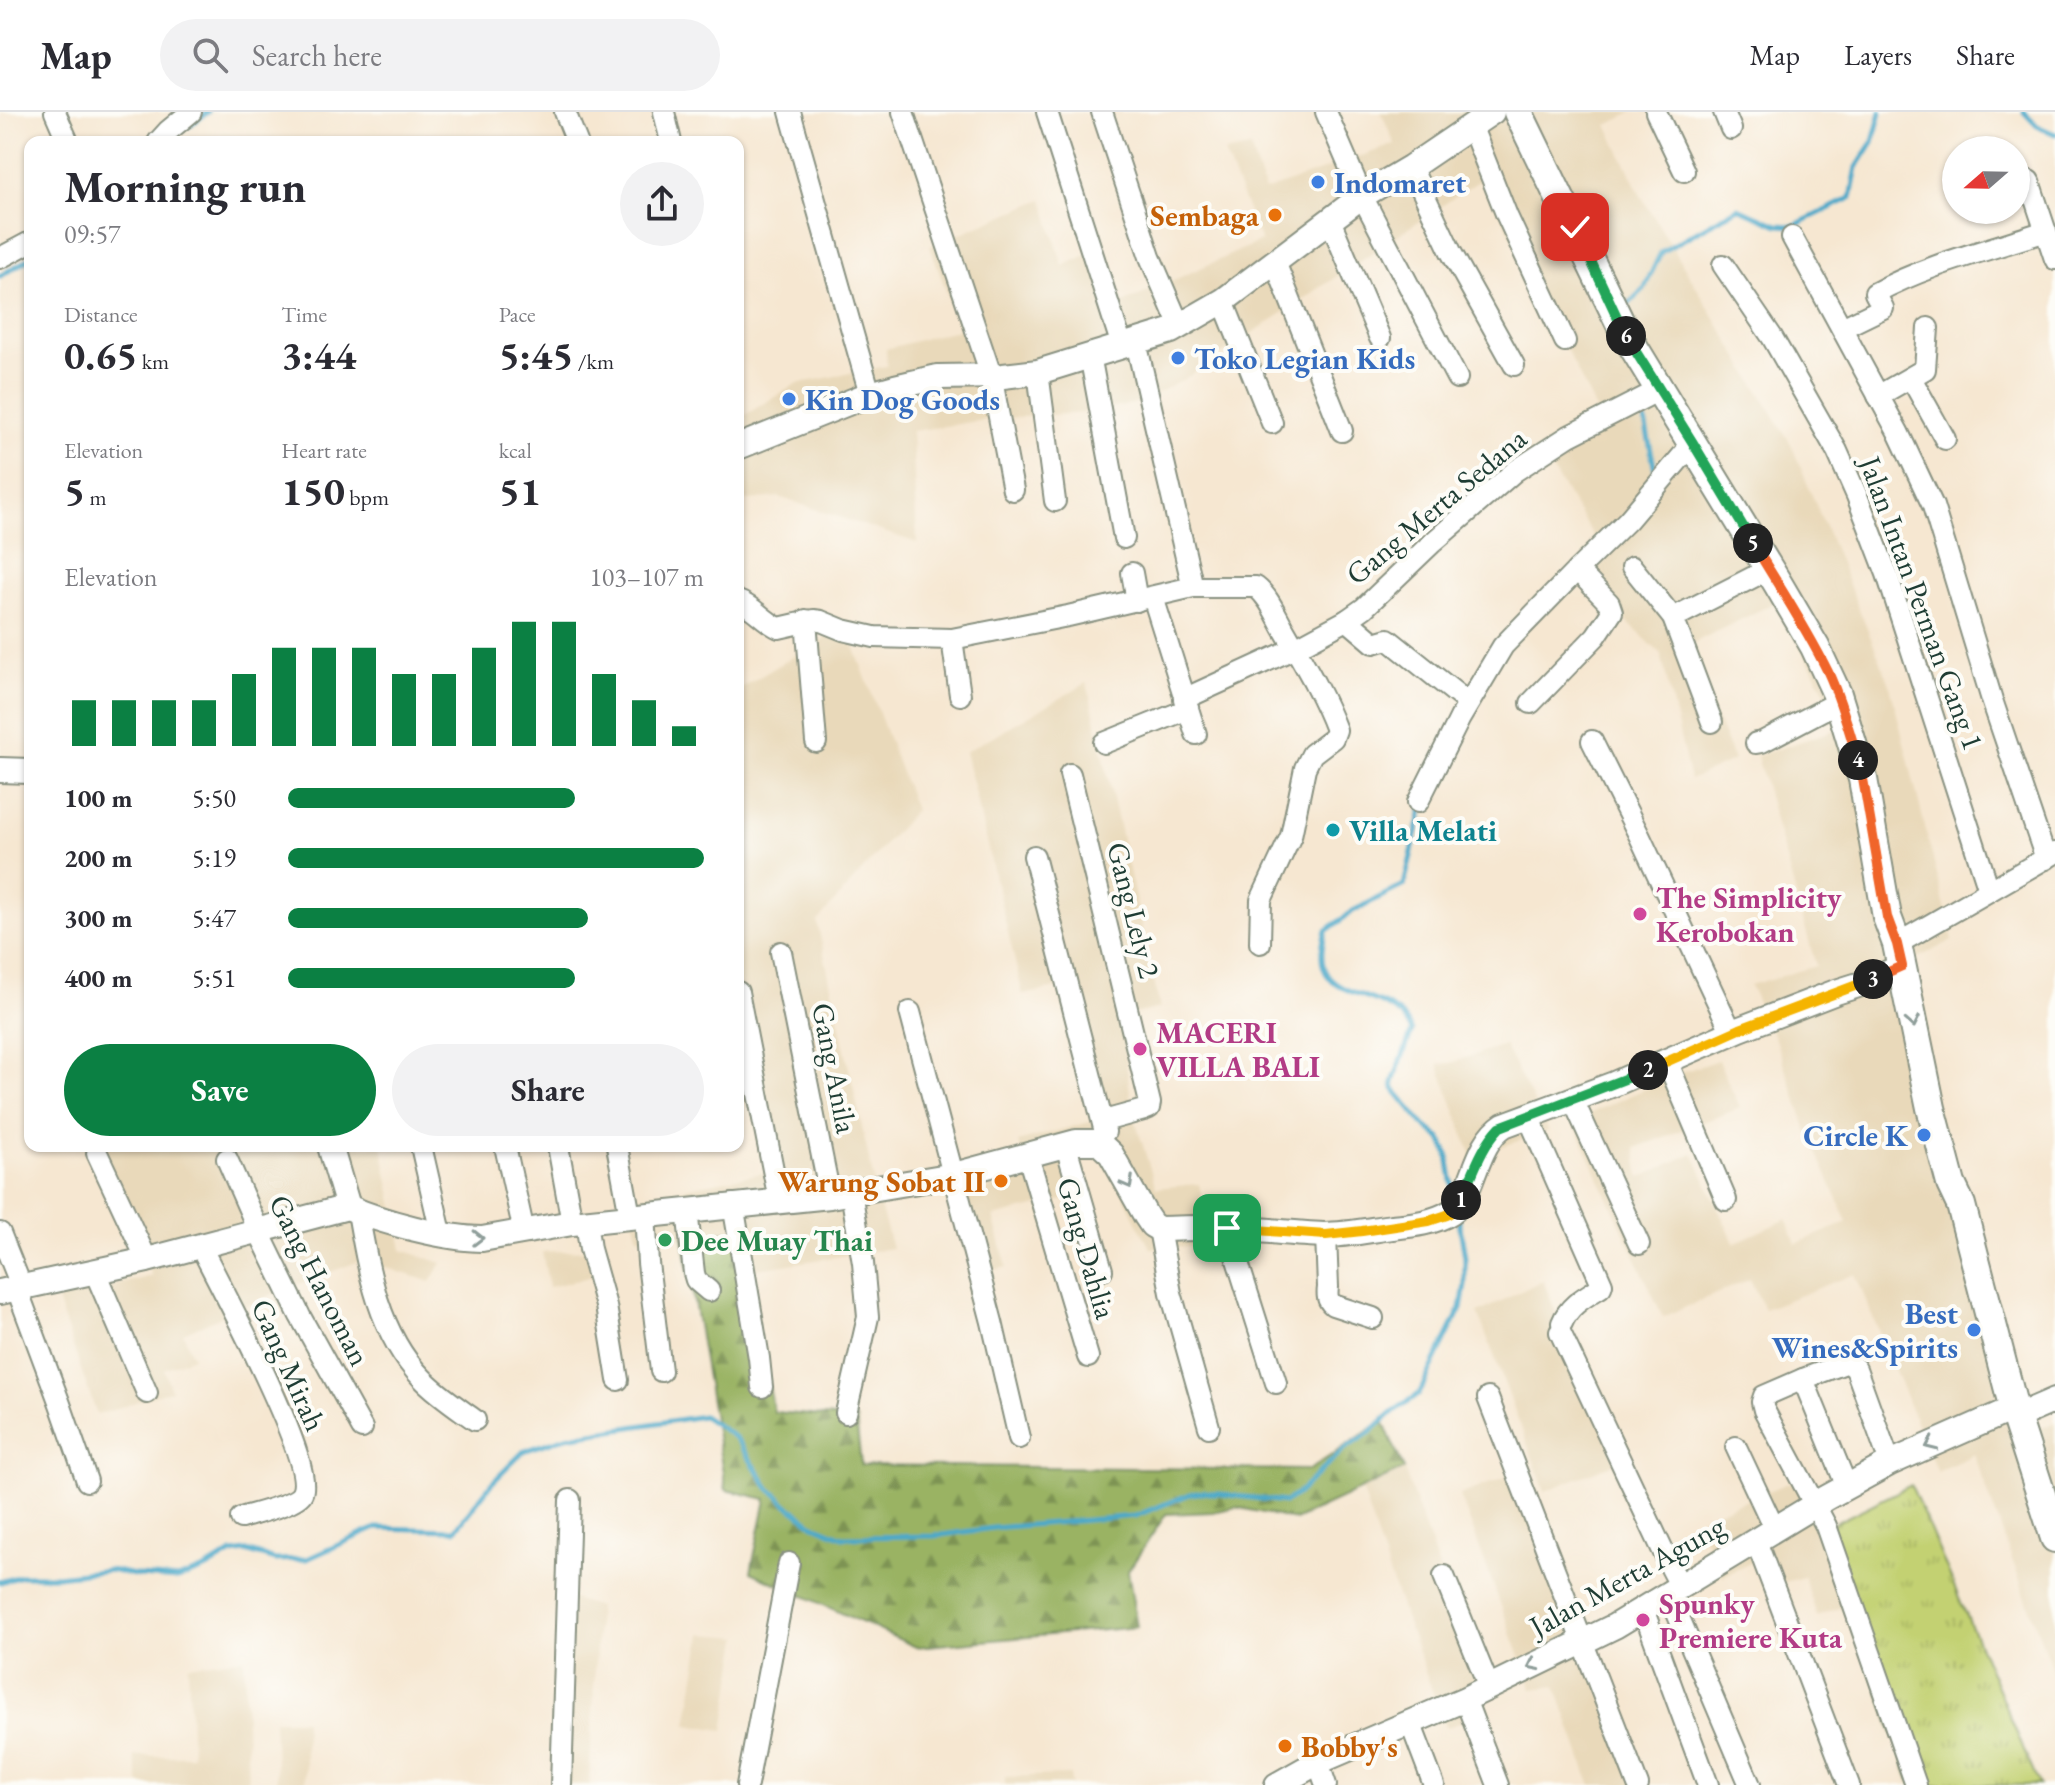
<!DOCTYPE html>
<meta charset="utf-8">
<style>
body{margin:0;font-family:"EB Garamond",serif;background:#f2f2f3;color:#2b2b33;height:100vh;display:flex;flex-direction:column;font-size:30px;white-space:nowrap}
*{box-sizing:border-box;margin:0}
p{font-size:26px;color:#7c7c81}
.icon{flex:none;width:44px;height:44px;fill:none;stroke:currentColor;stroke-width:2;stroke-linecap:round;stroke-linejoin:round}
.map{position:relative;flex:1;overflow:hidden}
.drawer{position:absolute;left:24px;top:24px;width:720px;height:1016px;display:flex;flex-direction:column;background:#fff;border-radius:16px;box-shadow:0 2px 6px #0004}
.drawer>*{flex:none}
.needle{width:52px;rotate:250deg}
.fabs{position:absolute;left:1942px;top:24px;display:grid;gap:16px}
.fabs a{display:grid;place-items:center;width:88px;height:88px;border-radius:50%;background:#fff;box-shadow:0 2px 6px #0004;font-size:40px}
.pin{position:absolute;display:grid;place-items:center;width:68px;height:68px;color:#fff;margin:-34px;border-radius:16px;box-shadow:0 4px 12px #0006}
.km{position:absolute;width:40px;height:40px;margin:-20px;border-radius:50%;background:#222;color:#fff;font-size:22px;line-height:40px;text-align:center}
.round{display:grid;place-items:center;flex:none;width:84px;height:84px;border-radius:42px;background:#f2f2f3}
.summary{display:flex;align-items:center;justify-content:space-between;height:136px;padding:0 40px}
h1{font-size:44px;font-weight:700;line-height:60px}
.metrics{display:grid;grid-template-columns:repeat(3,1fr);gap:12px;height:136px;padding:8px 40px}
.metrics div{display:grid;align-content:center}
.metrics b{font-size:40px;font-weight:700}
.metrics small{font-size:22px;font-weight:400}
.metrics p{font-size:22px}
.chart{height:224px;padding:16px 40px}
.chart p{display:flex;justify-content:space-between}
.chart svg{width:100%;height:144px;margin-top:8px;stroke:#0b8043;stroke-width:6}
.primary-button{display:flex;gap:16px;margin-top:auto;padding:16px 40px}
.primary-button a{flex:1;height:92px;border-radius:48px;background:#0b8043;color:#fff;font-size:32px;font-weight:700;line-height:92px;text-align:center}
.primary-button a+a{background:#f2f2f3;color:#2b2b33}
ul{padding:0 40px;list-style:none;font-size:26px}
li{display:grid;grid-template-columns:128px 96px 1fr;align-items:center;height:60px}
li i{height:20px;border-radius:10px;background:#0b8043}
header{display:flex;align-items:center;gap:48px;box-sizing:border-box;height:112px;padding:0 40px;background:#fff;border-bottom:2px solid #e1e1e2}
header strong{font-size:38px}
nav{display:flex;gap:44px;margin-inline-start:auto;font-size:28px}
.search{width:560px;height:72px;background:#f2f2f3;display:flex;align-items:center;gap:20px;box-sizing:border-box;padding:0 28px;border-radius:44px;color:#7c7c81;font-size:30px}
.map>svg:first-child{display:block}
</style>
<header>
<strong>Map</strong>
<div class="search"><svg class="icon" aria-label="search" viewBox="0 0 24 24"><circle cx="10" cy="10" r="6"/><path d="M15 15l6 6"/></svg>Search here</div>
<nav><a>Map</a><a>Layers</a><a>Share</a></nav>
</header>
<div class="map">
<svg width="2055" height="1673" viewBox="0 0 2055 1673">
<defs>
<pattern id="grass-tufts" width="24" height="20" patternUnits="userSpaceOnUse" patternTransform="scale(2)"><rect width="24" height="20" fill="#c3d172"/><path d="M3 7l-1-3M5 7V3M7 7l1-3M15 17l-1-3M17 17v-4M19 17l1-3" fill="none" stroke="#a7b463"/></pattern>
<pattern id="forest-firs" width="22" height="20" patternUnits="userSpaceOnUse" patternTransform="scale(2)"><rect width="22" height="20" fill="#9ab364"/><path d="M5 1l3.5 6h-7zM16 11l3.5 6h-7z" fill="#7d9353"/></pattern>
</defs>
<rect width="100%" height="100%" fill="#fdfcf7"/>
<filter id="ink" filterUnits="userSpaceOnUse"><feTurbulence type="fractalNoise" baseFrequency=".0125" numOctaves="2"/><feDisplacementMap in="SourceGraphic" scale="16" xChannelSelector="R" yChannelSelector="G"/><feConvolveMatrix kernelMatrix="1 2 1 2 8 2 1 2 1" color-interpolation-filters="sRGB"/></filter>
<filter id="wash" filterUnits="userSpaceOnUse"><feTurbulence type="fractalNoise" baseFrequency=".006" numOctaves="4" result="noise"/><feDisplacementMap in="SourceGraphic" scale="32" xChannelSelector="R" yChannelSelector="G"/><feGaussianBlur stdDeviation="1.8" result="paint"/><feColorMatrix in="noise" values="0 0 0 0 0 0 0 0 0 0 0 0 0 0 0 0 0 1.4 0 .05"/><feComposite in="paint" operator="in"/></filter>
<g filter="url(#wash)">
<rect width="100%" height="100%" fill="#f6e7d1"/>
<g fill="#e9d9ba">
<path d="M1381 0H1634L1607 13 1640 82 1791 332 1889 570 1953 828 1902 854 2014 1323 2055 1312V1413L2046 1417 2055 1440V1566L1974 1342 1937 1360 1855 1162 1764 1197 1750 1167 1663 1205 1573 1009 1683 960 1718 948 1740 996 1635 1036 1640 1066 1693 1041 1734 1131 1787 1107 1796 1132 1848 1110 1807 1018 1775 927 1750 873 1816 854 1757 644 1844 615 1776 490 1685 535 1734 648 1690 668 1661 542 1583 468 1608 447 1547 350 1605 316 1483 66 1183 268 1140 290 1096 300 991 307 912 319 917 431 779 385 738 389V352L752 345 745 303 796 272 887 254 886 237 960 217 930 134 1043 87 1063 154 1095 139 1114 195 1261 129 1224 41 1250 36 1265 79 1395 32Z"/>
<path d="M846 513 915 698 817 810 878 1088 892 1136 745 1159 683 1124 638 1126 628 1087 768 1060 754 992 738 995V578Z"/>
<path d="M1087 571 1160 896 1121 905 1132 998 1156 1076 1199 1072 1212 1134 1150 1136 1103 1042 1066 1052 1076 1085 993 1105 1007 1155 980 1161 953 1083 981 1079 1028 1064 1018 1030 1093 1009 1060 875 1023 883 965 640Z"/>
<path d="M1504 933 1549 1019 1472 1044 1438 952 1451 951Z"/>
<path d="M103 1034H382L402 1138 442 1151 431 1170 362 1148 278 1180 183 1221 193 1245 164 1257 171 1278 97 1303 57 1188 152 1164Z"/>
<path d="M589 1138 593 1164 549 1175 542 1140Z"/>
<path d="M1543 1168 1616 1351 1545 1379 1478 1201Z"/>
<path d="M1404 1357 1489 1599 1446 1616 1391 1467 1361 1376Z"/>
<path d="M1511 1363 1638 1673H1591L1556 1574 1532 1577 1460 1383Z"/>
<path d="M1796 1368 1821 1418 1847 1493 1817 1504 1804 1465 1771 1473 1760 1446 1723 1464 1696 1408Z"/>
<path d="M567 1485 598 1495 589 1673H559Z"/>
<path d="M702 1522 739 1525 724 1618 687 1612Z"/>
<path d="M244 1546 248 1673H140L134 1644H192L188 1553Z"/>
<path d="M274 1608H305V1673H277Z"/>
<path d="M1070 1663 1072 1673H1005V1665Z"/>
</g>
<path fill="url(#grass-tufts)" stroke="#718753" stroke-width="2" d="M1911 1373 2039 1673H1912L1821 1418Z"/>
<path fill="url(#forest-firs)" stroke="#5c784c" stroke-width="2" d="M737 1119 774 1300 856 1307 861 1353 1309 1358 1383 1309 1404 1357 1295 1408 1236 1395 1213 1400 1166 1402 1128 1459 1137 1515 916 1535 751 1460 766 1387 726 1378 683 1124Z"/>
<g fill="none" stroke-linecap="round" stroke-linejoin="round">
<g stroke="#4ba9c9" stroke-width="5">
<path d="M2024 0 2037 14 2055 22"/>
<path d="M189 14 208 0"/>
<path d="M0 164 30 146"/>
<path d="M1623 197 1644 177 1661 140 1738 96 1778 113 1793 114 1851 86 1857 55 1873 30 1881 0"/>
<path d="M1649 292 1644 304 1656 363"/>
<path d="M1423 694 1404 773 1353 799 1326 819C1305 888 1367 873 1402 904 1406 908 1409 914 1412 919L1393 970 1394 977 1423 1012 1441 1027 1448 1043 1454 1082"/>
<path d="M0 1470 21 1464H57L109 1458 140 1464 178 1467 207 1456 232 1441 246 1439 275 1448 307 1447 376 1416 455 1418 491 1372 524 1339 566 1325 703 1304 736 1326 769 1376 790 1395 814 1413 843 1425 934 1424 993 1416 1135 1404 1190 1382 1205 1380 1285 1390 1297 1382 1343 1338 1369 1321 1394 1299 1419 1282 1461 1196 1465 1173V1145L1458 1103"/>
</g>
</g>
</g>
<g filter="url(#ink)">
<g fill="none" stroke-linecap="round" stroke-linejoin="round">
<defs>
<g id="minor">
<path d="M55 0 68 30"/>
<path d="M565 0 577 30"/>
<path d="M664 0 671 30"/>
<path d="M790 0 870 282"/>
<path d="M903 0 991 263 1013 378"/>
<path d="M1047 0 1122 234"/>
<path d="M1102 0 1150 145 1180 215"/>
<path d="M1326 0 1362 84 1457 266"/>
<path d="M1656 0 1684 59"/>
<path d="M1724 0 1731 17"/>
<path d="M1471 13 1507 104 1565 229"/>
<path d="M158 30 168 19 191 0"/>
<path d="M1411 55 1451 140 1514 253"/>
<path d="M2029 69 2055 147"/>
<path d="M1330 108 1380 226"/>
<path d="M1792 125 1898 320 1933 394 1992 588 2046 747"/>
<path d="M0 146 30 130"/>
<path d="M1275 150 1342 319"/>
<path d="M1723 153 1772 225 1837 339 1857 384 1887 462 1989 778"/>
<path d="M1223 189 1272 311"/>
<path d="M1842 216 1883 196 1875 181C1928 152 1989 138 2046 119"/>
<path d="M1136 230 1191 467"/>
<path d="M1090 243 1124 426"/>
<path d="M1038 260 1055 389"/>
<path d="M1911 266 1945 327"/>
<path d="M1878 284 1925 257 1928 216"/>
<path d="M1632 455 1673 506 1712 610"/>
<path d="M1132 461 1137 489"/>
<path d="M1153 485 1196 622"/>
<path d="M738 489C755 495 763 509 779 516L814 508 821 509 843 518 874 525 952 527 1068 504 1193 475H1256C1269 485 1276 503 1284 517 1303 550 1323 583 1336 618L1333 626 1312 642 1305 656 1291 724 1261 788 1260 831"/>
<path d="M1673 506 1769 457"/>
<path d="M806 508 816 630"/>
<path d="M1347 508 1374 531 1388 527 1468 591"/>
<path d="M952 527 960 583"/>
<path d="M1184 587 1295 536 1347 508 1364 496 1431 432 1515 359 1569 324 1659 278"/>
<path d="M1531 591 1596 524 1612 500 1609 491 1577 458"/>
<path d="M1592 629 1640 725 1732 921"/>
<path d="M1104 631 1188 597"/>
<path d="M1756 631 1762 630 1840 589"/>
<path d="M1070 662 1150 991 1149 996 1144 998 1104 1009"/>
<path d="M1418 690 1460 606 1503 534 1577 458 1628 408 1693 331"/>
<path d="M1034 744 1105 1020"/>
<path d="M1897 832 2055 741"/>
<path d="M781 840 830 1084"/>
<path d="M738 880 779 1088"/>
<path d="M910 900 992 1210 1019 1326"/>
<path d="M1667 949 1726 1088"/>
<path d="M1573 988 1639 1132"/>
<path d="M1528 1004 1602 1172 1601 1175C1585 1185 1569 1193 1562 1211"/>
<path d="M421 1034 441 1121"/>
<path d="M505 1034 524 1120"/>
<path d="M558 1034 572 1111"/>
<path d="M617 1034 630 1104"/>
<path d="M1066 1034 1102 1158"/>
<path d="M97 1041 147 1148"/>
<path d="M1028 1044 1088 1245"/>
<path d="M227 1047 259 1120 300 1204 362 1316"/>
<path d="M733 1092 759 1246 762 1275"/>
<path d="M687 1098 694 1161 696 1168 709 1179"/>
<path d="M358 1100C368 1158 379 1222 422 1266 437 1282 457 1295 475 1308"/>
<path d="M645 1102 648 1151 661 1259"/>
<path d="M586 1109 590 1137 606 1194 618 1268"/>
<path d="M1227 1116 1276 1271"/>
<path d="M1159 1117 1171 1181 1209 1315"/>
<path d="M0 1121 22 1176"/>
<path d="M1326 1123 1328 1175C1327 1183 1327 1188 1333 1193L1373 1206"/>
<path d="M201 1135C219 1171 316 1351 302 1381 297 1392 253 1402 241 1406"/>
<path d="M95 1160 147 1281"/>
<path d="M17 1177 60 1292 87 1369"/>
<path d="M1560 1220 1671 1456 1681 1475"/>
<path d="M1803 1267 1847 1375"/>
<path d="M1488 1286 1638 1673"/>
<path d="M846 1301 868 1205 863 1151 851 1080"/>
<path d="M1736 1335 1775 1418"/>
<path d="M1890 1351 1856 1257 1848 1250 1803 1267 1764 1284 1762 1290 1764 1298 1826 1414 1916 1673"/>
<path d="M1756 1429 1849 1673"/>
<path d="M1444 1464 1489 1575"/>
<path d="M1669 1482 1750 1673"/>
<path d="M1643 1497 1708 1673"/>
<path d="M1465 1587 1498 1673"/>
<path d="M1410 1610 1434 1673"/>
<path d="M1318 1650 1326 1673"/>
<path d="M561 1673 570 1388"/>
<path d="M747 1673 789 1451"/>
</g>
<g id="tertiary">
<path d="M738 335 870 282 895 275 938 265 1003 264 1038 260 1171 219 1223 189 1362 84 1411 55 1492 0"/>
<path d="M0 658 30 659"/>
<path d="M330 1034 348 1095"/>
<path d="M0 1180 147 1148 348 1095C381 1110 447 1127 482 1127L572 1111 830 1084 954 1063 1076 1030H1098L1111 1042 1146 1104 1152 1113 1159 1117C1181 1117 1204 1115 1226 1116 1259 1117 1292 1122 1324 1123 1346 1123 1370 1118 1392 1115 1411 1113 1434 1111 1451 1100 1474 1085 1474 1032 1504 1013L1614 972 1740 917 1836 880 1871 869 1902 854"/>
<path d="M2016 1305 2055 1288"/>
<path d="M1277 1673 1318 1650 1465 1587 1615 1514 1826 1386 1890 1351 2003 1301"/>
</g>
<path id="secondary" d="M1518 0 1625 221 1778 472 1815 535 1837 582 1863 667 1887 805 1897 832 1931 996 1951 1072 1961 1093 2016 1305 2055 1426"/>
</defs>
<use href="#minor" stroke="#8a9282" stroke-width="24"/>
<use href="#tertiary" stroke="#8a9282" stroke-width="28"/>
<use href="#secondary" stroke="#8a9282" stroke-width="32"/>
<use href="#minor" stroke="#fff" stroke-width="20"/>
<use href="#tertiary" stroke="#fff" stroke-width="24"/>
<use href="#secondary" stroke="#fff" stroke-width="28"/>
</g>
<defs><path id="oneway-chevron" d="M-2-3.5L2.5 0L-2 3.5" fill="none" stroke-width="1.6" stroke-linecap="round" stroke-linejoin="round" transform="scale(2)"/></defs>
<g stroke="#8f9e9a">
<use href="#oneway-chevron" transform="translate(1913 910) rotate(79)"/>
<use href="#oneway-chevron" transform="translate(1128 1071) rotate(61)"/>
<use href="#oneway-chevron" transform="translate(478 1126) rotate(1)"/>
<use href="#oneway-chevron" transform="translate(1931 1333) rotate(156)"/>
<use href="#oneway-chevron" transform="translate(1533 1553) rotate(154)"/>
</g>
</g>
<g fill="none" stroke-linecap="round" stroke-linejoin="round" filter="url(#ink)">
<defs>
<path id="split-1" d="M1227 1116 1326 1123 1362 1119 1429 1109 1447 1103 1454 1098 1461 1088"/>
<path id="split-2" d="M1461 1088C1473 1063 1480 1036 1500 1015L1648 958"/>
<path id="split-3" d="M1648 958 1740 917 1873 867"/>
<path id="split-4" d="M1858 648 1863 667 1887 805 1897 832 1902 854 1873 867"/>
<path id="split-5" d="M1753 431C1778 473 1806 515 1828 560 1841 588 1849 618 1858 648"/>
<path id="split-6" d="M1626 224 1693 331 1753 431"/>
<path id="split-7" d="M1575 115 1626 224"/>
</defs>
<use href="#split-1" stroke="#fff" stroke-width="16"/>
<use href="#split-2" stroke="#fff" stroke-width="16"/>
<use href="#split-3" stroke="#fff" stroke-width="16"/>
<use href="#split-4" stroke="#fff" stroke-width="16"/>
<use href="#split-5" stroke="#fff" stroke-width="16"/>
<use href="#split-6" stroke="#fff" stroke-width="16"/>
<use href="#split-7" stroke="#fff" stroke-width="16"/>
<use href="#split-1" stroke="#f5b400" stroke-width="10"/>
<use href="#split-2" stroke="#22a559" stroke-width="10"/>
<use href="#split-3" stroke="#f5b400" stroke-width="10"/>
<use href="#split-4" stroke="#f0652b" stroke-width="10"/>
<use href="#split-5" stroke="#f0652b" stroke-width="10"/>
<use href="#split-6" stroke="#22a559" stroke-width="10"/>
<use href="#split-7" stroke="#22a559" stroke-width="10"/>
</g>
<g fill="#3f7fe0" stroke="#fdfcf7" stroke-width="3">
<circle cx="1318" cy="70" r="8"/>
<circle cx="1178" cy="246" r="8"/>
<circle cx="789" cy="287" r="8"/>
<circle cx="1924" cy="1023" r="8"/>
<circle cx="1974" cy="1218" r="8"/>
</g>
<g fill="#e8710a" stroke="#fdfcf7" stroke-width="3">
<circle cx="1275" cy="103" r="8"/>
<circle cx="1001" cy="1069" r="8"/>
<circle cx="1285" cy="1634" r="8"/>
</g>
<circle fill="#0f9aa8" stroke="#fdfcf7" stroke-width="3" cx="1333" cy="718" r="8"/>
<g fill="#d1479c" stroke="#fdfcf7" stroke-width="3">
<circle cx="1640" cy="802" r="8"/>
<circle cx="1140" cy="937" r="8"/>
<circle cx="1643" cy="1508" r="8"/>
</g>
<circle fill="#2e9e5b" stroke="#fdfcf7" stroke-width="3" cx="665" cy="1128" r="8"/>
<g text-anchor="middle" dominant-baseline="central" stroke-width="8" stroke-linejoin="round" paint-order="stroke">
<g font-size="30" font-weight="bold" fill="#366cbe" stroke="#fdfcf7" text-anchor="start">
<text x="1334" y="70">Indomaret</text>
<text x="1194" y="246">Toko Legian Kids</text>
<text x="805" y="287">Kin Dog Goods</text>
<text x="1908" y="1023" text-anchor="end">Circle K</text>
<text x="1958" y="1201" text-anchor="end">Best<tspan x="1958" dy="34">Wines&amp;Spirits</tspan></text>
</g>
<g font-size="30" font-weight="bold" fill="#c56008" stroke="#fdfcf7" text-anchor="end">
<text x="1259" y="103">Sembaga</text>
<text x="985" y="1069">Warung Sobat II</text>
<text x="1301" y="1634" text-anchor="start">Bobby's</text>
</g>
<g font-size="30" fill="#1f3d34" stroke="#fdfcf7">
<text transform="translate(1436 394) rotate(-40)">Gang Merta Sedana</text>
<text transform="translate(1922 491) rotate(70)">Jalan Intan Perman Gang 1</text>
<text transform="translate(1134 798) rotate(76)">Gang Lely 2</text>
<text transform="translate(835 956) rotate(79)">Gang Anila</text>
<text transform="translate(1087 1136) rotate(74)">Gang Dahlia</text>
<text transform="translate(320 1168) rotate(63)">Gang Hanoman</text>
<text transform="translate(289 1253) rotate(66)">Gang Mirah</text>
<text transform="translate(1627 1464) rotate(-29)">Jalan Merta Agung</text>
</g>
<g font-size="30" font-weight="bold" fill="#0d838f" stroke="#fdfcf7" text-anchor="start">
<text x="1349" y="718">Villa Melati</text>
</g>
<g font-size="30" font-weight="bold" fill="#b23c85" stroke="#fdfcf7" text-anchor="start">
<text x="1656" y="785">The Simplicity<tspan x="1656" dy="34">Kerobokan</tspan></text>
<text x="1156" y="920">MACERI<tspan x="1156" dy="34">VILLA BALI</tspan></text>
<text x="1659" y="1491">Spunky<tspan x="1659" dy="34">Premiere Kuta</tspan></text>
</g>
<g font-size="30" font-weight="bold" fill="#27864d" stroke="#fdfcf7" text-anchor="start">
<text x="681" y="1128">Dee Muay Thai</text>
</g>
</g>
</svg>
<div class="fabs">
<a><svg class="needle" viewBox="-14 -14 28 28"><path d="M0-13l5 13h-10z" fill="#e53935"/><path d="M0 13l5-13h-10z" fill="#7c7c81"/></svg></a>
</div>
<div class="pin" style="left:1227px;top:1116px;background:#1e9e55"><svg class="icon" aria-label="arrive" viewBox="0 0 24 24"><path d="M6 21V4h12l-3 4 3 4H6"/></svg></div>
<div class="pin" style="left:1575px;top:115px;background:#d93025"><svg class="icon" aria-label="check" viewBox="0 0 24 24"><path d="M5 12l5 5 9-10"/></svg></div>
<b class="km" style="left:1461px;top:1088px">1</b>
<b class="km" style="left:1648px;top:958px">2</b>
<b class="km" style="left:1873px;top:867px">3</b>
<b class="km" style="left:1858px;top:648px">4</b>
<b class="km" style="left:1753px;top:431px">5</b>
<b class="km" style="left:1626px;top:224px">6</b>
<section class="drawer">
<div class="summary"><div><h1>Morning run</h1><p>09:57</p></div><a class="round"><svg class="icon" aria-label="share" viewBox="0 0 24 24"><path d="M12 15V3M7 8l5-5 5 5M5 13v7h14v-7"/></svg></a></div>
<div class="metrics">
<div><p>Distance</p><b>0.65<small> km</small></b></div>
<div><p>Time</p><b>3:44</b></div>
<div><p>Pace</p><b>5:45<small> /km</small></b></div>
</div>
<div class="metrics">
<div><p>Elevation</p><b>5<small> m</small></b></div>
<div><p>Heart rate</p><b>150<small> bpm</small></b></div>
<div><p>kcal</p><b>51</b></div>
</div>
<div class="chart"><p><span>Elevation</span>103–107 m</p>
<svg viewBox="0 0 160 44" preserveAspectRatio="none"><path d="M5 44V30M15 44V30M25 44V30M35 44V30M45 44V22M55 44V14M65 44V14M75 44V14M85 44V22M95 44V22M105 44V14M115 44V6M125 44V6M135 44V22M145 44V30M155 44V38"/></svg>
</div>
<ul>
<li><b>100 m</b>5:50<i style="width:69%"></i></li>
<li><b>200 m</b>5:19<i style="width:100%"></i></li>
<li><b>300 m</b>5:47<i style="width:72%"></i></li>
<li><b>400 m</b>5:51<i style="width:69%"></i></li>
</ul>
<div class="primary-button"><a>Save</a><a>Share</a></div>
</section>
</div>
